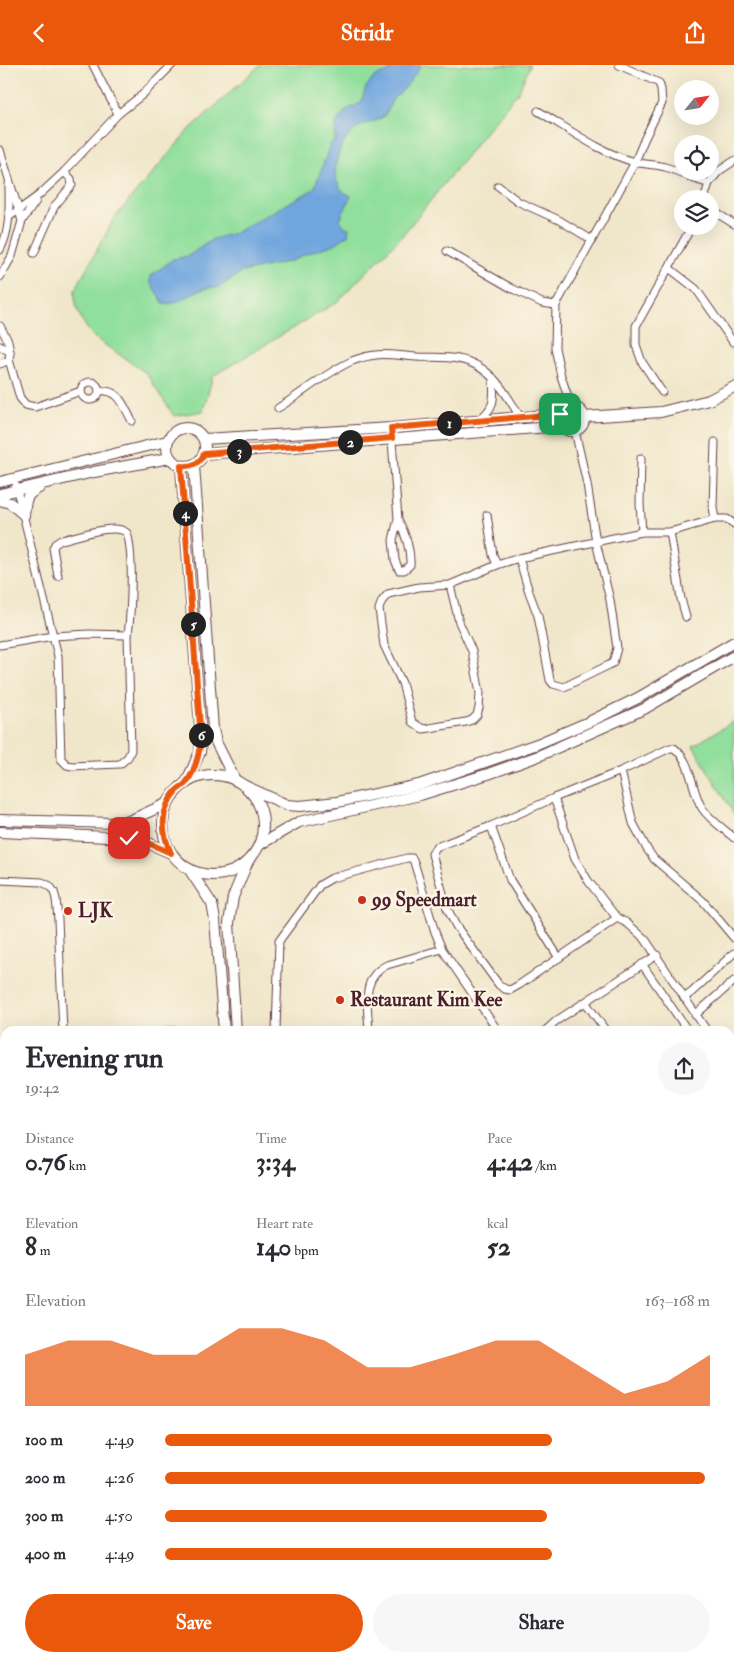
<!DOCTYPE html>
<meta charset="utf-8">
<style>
body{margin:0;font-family:"IM FELL Double Pica",serif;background:#f7f7f7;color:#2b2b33;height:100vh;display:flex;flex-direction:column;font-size:19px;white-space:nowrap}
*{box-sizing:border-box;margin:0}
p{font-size:16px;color:#7c7c81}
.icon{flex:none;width:28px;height:28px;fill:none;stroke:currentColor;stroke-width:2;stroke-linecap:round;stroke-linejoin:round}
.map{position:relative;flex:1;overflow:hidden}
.drawer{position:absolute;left:0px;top:961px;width:735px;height:636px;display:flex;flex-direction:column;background:#fff;border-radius:15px 15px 0 0;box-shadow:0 5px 20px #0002}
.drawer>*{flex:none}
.needle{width:32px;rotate:60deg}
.fabs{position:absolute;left:674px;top:15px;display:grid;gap:10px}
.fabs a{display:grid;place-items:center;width:45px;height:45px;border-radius:50%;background:#fff;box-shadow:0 5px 20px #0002;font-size:25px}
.pin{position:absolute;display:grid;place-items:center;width:42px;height:42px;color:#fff;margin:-21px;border-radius:10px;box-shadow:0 2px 8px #0006}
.km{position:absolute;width:25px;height:25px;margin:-12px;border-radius:50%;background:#222;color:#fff;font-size:14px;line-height:25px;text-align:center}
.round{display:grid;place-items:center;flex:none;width:52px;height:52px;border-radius:26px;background:#f7f7f7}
.summary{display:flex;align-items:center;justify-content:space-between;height:85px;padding:0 25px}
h1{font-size:28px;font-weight:700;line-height:38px}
.metrics{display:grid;grid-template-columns:repeat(3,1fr);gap:8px;height:85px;padding:5px 25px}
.metrics div{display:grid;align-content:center}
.metrics b{font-size:25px;font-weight:700}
.metrics small{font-size:14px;font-weight:400}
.metrics p{font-size:14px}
.chart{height:140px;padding:10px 25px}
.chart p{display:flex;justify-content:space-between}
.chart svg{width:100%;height:90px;margin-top:5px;fill:#ea580c;opacity:.7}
.primary-button{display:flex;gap:10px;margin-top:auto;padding:10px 25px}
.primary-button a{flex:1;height:58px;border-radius:30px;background:#ea580c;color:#fff;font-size:20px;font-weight:700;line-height:58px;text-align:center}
.primary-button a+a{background:#f7f7f7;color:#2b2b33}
ul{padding:0 25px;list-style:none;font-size:16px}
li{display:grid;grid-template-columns:80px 60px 1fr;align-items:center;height:38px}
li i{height:12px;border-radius:6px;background:#ea580c}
header{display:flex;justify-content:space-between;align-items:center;height:65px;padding:0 25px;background:#ea580c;color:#fff;font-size:22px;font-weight:700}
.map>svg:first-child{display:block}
</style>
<header><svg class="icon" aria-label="back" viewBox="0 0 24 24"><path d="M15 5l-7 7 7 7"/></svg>Stridr<svg class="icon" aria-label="share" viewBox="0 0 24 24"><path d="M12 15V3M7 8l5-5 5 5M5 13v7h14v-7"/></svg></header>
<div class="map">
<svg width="734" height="1597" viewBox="0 0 734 1597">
<rect width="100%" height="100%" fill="#fcf5e5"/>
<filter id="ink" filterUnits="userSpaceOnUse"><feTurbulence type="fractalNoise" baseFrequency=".02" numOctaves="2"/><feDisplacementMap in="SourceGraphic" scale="10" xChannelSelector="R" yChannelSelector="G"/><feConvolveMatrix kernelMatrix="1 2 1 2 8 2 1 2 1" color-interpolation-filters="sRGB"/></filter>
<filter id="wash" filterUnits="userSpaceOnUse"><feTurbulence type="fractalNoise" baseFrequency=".0096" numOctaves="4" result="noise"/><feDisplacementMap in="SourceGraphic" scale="20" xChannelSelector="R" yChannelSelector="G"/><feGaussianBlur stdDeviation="1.12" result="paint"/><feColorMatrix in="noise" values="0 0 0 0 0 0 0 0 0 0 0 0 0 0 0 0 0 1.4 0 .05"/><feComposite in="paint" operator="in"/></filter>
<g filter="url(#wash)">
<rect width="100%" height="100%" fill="#f0e7cb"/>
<g fill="#91df9d" stroke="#6e7f64">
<path d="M260 0H530L518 27 401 172 337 237 213 311 203 346 174 351 146 308 95 273C83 260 73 242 75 225L115 152 188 66Z"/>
<path d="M734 656V749L693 681Z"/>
</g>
<g fill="#70a6de" stroke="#5d6284">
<path d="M396 0H420V2C415 9 410 17 404 24 401 28 396 30 393 34 390 39 388 47 384 51 377 57 367 57 359 62 338 74 322 119 351 131L340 155 345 162 349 163 348 170 335 179 305 189 291 196 242 207 218 223C197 219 183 240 164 239L150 217 151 211 173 194 188 191 213 174 234 168 314 124 330 80 335 74 336 57 346 45 361 38 366 22 375 11 386 8Z"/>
<path d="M734 1214V1423L730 1431V1221Z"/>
<path d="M541 1592H622V1593L619 1597H537Z"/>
</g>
</g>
<g filter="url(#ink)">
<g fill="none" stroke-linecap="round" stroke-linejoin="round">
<defs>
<g id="street">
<path d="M93 0 118 49"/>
<path d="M538 46C567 63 602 89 635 97 645 100 655 99 665 102 681 106 693 116 709 118L719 106 734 96"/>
<path d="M0 85 22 156 12 191 0 212"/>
<path d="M498 121 519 137 559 155 592 175"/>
<path d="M704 134 709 118"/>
<path d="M710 144 734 159"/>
<path d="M9 152 38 131 64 107 118 49 142 30 172 0"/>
<path d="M22 156 36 136"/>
<path d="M0 185C11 164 9 142 9 119"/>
<path d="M447 186 511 223 542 238 556 240"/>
<path d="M34 188 54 142 72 120 71 114 64 107"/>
<path d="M669 203 696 224 733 277"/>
<path d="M0 261 8 276 10 287 9 295 20 333 26 340 35 342 81 326"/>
<path d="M0 281 10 287"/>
<path d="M0 299 9 295"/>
<circle cx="90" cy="326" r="9"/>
<path d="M99 326C120 324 123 340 132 356"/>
<path d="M662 327 642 297 636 280V261L692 161"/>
<path d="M571 341 561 311 555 283 556 240 635 97 644 75 662 38 661 24 659 18 619 0"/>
<path d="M278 343C303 328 325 308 352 296 377 286 390 290 416 292 430 293 444 291 458 294 489 299 505 326 520 352"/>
<path d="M479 355C496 341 494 334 493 313"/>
<path d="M391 363 398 454 393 475 395 495 399 505H404L410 500C411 485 405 468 398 454"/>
<path d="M641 393 640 439 642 467"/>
<path d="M16 421 58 591 61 694 67 700 72 701 120 699 128 692 131 685 128 570C131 546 134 490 127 468 115 457 77 472 61 475L55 479 53 483 58 511"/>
<path d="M487 450 493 490 497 500"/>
<path d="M715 454 713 442 715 377"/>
<path d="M670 467 681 534 686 552"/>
<path d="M519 493 529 527 538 551 550 615 553 619 564 622 613 598 617 583 610 535 596 477 587 419 575 366"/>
<path d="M450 520 459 557 472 586 480 628 479 643 477 650 472 655 466 657 423 664 412 657 402 618 384 580 379 544 382 536 388 529 419 522 450 520 497 500 519 493 642 467H670L715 454H727L734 459"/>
<path d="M0 580 53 571 89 569 128 570"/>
<path d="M621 706 633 758 647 784 654 794 703 836 734 873"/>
<path d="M554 733 575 794 589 817 617 853 627 858 645 874 707 966"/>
<path d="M491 761 510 815 559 893"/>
<path d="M0 815 42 817 50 821 54 827 56 834 58 854 63 966"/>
<path d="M617 853 519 920 510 925 505 924 499 920 456 861 447 843 432 789 436 782 491 761 554 733 621 706 670 683H674C692 696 691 725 702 743 710 755 724 764 734 773"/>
<path d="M642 899 688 966"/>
<path d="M684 933 692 927 734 888"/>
<path d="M586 938 606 966"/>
<path d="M695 950 734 916"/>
<path d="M167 966H185"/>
<path d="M276 966 279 876 320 820 332 813 407 793H412L414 797 435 867 442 884 498 966"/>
<path d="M369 966C368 941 360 913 387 900L442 884"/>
<path d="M545 966 556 956 657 890"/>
<path d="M0 1112 5 1118"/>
<path d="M137 1592 141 1597"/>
<path d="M235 1592 239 1597"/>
<path d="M396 1592 398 1597"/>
<path d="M412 1592 421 1597"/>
<path d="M307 1597 315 1592"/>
</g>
<g id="secondary">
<circle cx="572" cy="354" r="12"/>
<path d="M584 352 661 347 709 335 734 322"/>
<circle cx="186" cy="382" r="19"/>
<path d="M204 374 391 363 560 349"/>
<path d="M204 389 562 361"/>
<path d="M194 400 213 664 216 677 235 715"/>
<path d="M181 401 201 675 200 687 186 718"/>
<path d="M0 417 167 376"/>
<path d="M0 429 94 407 170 393"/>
<path d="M0 435 10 438 24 450"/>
<path d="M24 450C26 436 24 430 39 423"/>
<path d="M189 804 212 839 215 855 224 966"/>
<path d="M236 966 229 858 233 832 248 796"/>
<path d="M730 984 734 981"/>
<path d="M730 998 734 995"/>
<path d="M0 1391H5"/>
<path d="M0 1405H5"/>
<path d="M322 1592 325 1597"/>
<path d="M336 1592 338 1597"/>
</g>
<g id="primary">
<circle cx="213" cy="760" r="50"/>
<path d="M243 720 287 740 300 741 337 737 419 720 537 679 591 656 638 633 734 577"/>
<path d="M0 755 114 758 129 756 168 738"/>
<path d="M0 767 129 773 146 777 171 788"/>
<path d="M259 780 299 757 420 730 488 709 536 692 644 644 734 591"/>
</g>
</defs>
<use href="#street" stroke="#633d43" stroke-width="9"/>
<use href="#secondary" stroke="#633d43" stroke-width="12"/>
<use href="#primary" stroke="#633d43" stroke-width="12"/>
<use href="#street" stroke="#fff" stroke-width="7"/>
<use href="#secondary" stroke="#fff" stroke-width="10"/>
<use href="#primary" stroke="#fff" stroke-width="10"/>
</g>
</g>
<g fill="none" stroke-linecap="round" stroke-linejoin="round" filter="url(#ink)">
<defs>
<path id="route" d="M129 773 146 777 171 788C161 767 160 744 176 726 179 723 183 721 185 719 195 708 199 689 201 675L181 401C192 402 199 399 204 389L392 373 391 363 560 349"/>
</defs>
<use href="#route" stroke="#fff" stroke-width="10"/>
<use href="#route" stroke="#ea580c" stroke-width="6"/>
</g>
<g fill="#c8321e" stroke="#fcf5e5" stroke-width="2">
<circle cx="362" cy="835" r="5"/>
<circle cx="68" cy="846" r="5"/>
<circle cx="340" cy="935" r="5"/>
</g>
<g text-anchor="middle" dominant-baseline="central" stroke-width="5" stroke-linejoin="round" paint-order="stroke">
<g font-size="19" font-weight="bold" fill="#4a1f2b" stroke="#fcf5e5" text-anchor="start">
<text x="372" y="835">99 Speedmart</text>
<text x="78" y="846">LJK</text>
<text x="350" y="935">Restaurant Kim Kee</text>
</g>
</g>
</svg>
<div class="fabs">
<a><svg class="needle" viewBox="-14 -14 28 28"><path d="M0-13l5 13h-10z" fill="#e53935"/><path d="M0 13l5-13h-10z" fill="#7c7c81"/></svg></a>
<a><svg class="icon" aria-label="locate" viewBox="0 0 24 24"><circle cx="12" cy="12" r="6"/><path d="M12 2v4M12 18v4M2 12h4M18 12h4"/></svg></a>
<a><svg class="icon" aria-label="layers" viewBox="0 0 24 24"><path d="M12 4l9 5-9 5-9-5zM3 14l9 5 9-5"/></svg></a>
</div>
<div class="pin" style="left:560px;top:349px;background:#1e9e55"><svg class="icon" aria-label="arrive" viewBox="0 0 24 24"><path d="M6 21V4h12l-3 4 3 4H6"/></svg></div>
<div class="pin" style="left:129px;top:773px;background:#d93025"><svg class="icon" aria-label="check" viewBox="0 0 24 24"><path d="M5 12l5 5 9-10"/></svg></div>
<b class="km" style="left:449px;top:358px">1</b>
<b class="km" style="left:350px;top:377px">2</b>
<b class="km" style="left:239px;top:386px">3</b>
<b class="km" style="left:185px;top:448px">4</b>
<b class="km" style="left:193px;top:559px">5</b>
<b class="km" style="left:201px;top:670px">6</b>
<section class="drawer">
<div class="summary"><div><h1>Evening run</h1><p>19:42</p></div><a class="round"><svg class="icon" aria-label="share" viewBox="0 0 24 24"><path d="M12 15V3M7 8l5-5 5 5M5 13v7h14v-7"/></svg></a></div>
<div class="metrics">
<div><p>Distance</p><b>0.76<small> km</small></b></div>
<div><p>Time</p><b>3:34</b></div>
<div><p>Pace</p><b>4:42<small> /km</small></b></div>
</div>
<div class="metrics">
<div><p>Elevation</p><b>8<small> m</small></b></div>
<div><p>Heart rate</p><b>140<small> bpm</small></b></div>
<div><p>kcal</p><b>52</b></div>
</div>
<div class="chart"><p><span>Elevation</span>163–168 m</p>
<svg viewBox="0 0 160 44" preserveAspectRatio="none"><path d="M0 44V19L10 12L20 12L30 19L40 19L50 6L60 6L70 12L80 25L90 25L100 19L110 12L120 12L130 25L140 38L150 32L160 19V44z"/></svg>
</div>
<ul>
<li><b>100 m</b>4:49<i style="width:71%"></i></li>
<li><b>200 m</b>4:26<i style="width:99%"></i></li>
<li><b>300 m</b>4:50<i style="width:70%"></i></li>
<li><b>400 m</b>4:49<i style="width:71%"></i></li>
</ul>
<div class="primary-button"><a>Save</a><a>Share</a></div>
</section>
</div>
